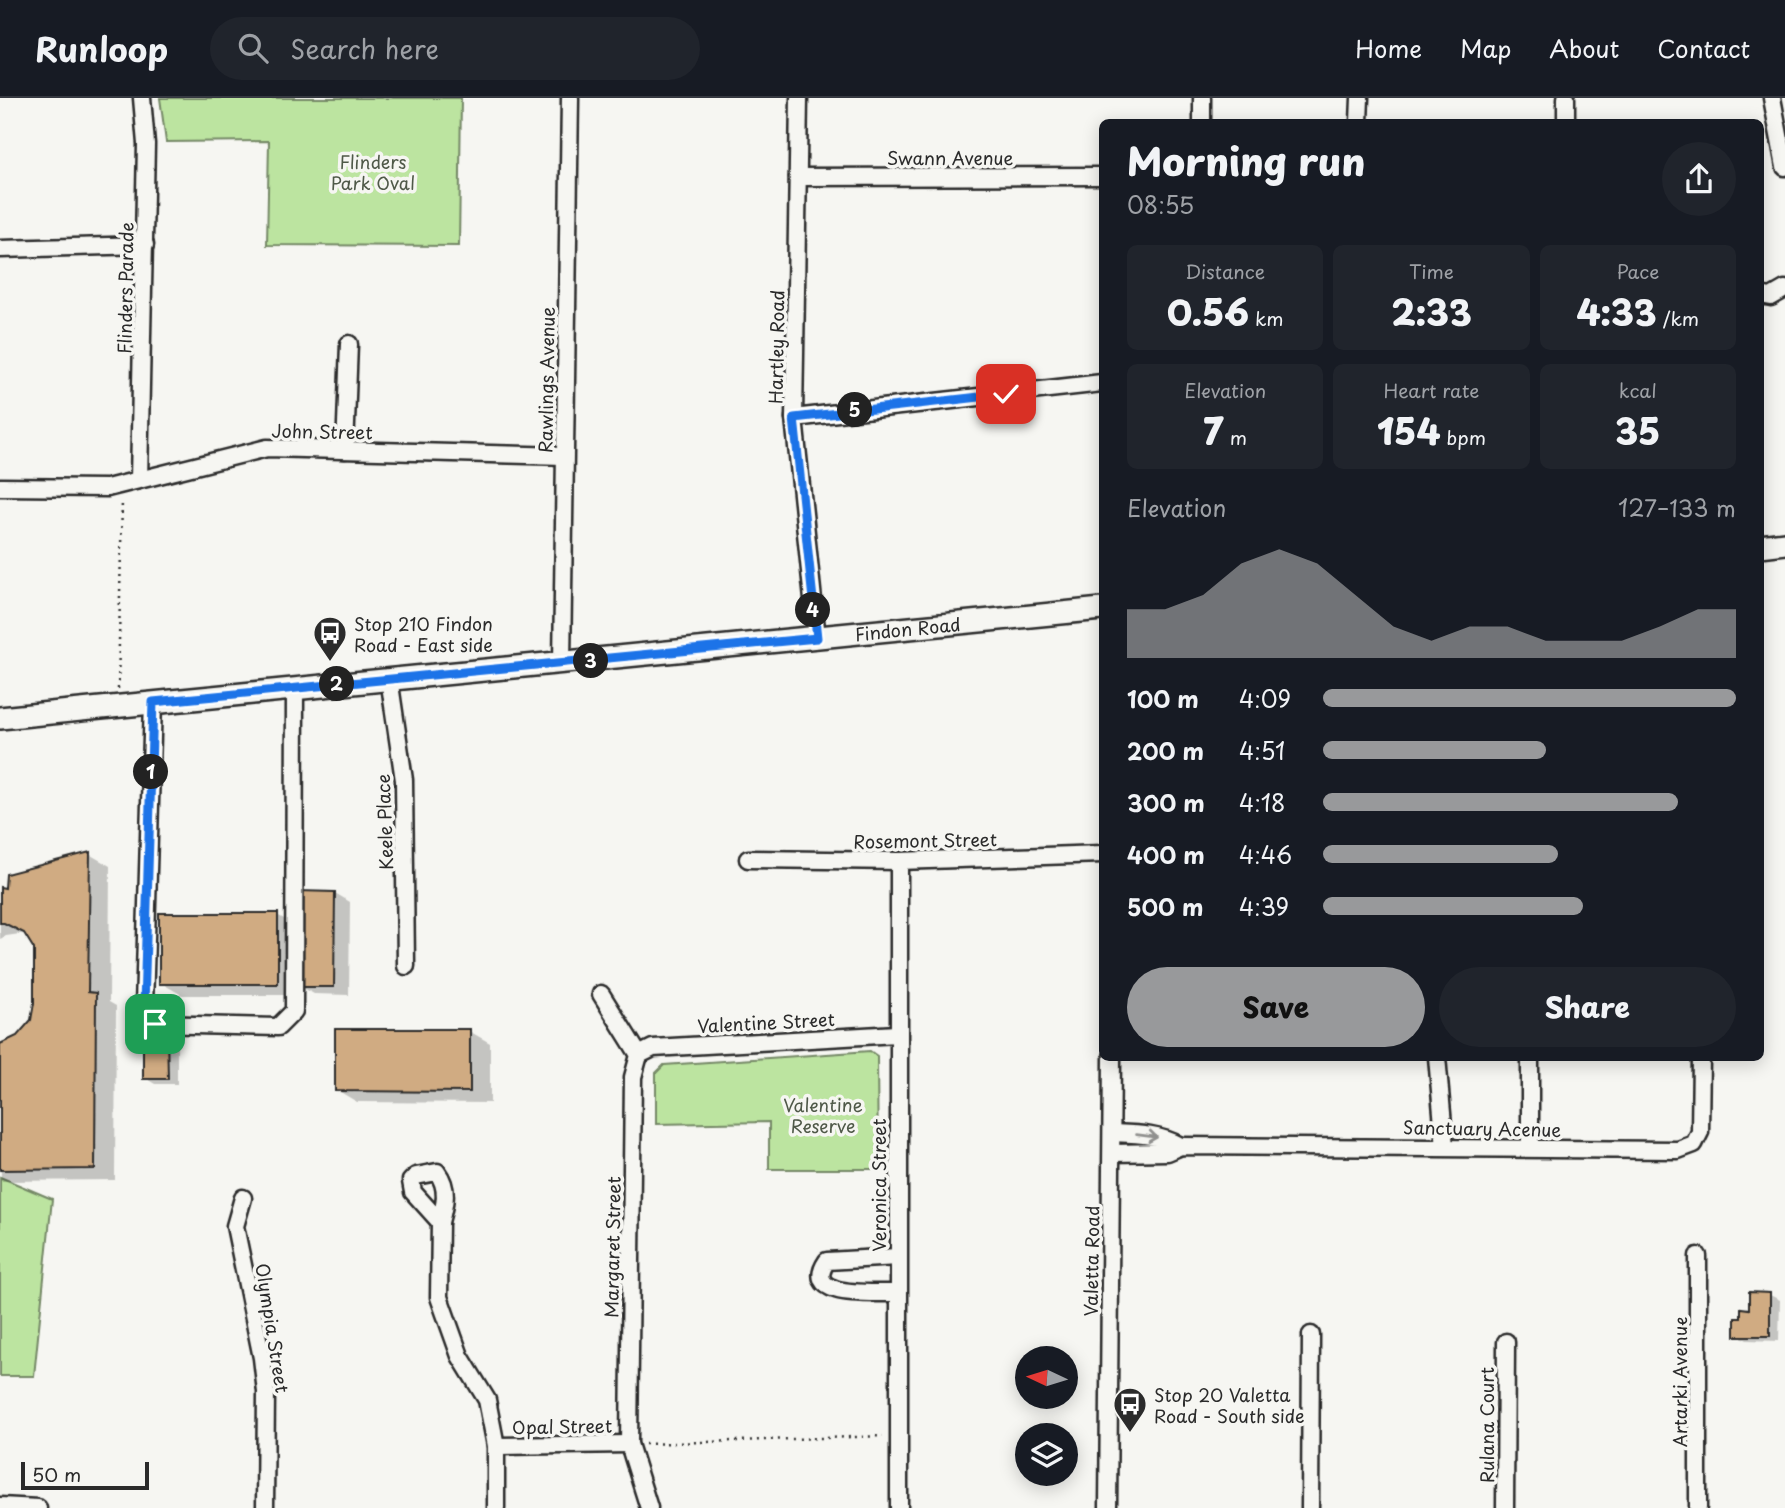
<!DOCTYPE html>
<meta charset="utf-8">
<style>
body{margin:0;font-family:"Playpen Sans",sans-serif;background:#20242c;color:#f1f3f6;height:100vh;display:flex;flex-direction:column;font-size:26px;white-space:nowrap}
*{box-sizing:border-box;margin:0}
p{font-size:23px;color:#9ea1a6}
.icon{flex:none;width:38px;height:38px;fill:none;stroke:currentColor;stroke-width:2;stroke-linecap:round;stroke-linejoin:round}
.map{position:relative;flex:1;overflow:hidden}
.sheet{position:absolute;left:1099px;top:21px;width:665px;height:942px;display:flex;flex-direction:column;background:#171b24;border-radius:10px;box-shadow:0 4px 18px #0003}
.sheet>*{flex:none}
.needle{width:46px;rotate:274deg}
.fabs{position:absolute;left:1015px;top:1248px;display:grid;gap:14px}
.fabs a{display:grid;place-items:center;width:63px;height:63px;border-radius:50%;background:#171b24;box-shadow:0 4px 18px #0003;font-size:35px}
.scale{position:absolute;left:21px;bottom:18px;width:128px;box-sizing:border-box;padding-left:7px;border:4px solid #2b2b2b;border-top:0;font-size:19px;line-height:24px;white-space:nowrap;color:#2b2b2b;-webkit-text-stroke:5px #f6f6f2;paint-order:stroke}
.pin{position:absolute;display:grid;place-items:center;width:60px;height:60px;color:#fff;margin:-30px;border-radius:14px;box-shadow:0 4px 10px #0006}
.km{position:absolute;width:35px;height:35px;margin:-18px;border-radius:50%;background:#222;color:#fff;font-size:19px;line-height:35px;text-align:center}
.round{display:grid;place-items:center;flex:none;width:74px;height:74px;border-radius:37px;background:#20242c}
.overview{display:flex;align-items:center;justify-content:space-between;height:119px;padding:0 28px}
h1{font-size:38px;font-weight:800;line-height:52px}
.figures{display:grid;grid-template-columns:repeat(3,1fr);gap:10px;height:119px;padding:7px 28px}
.figures div{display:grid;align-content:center;border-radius:10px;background:#20242c;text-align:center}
.figures b{font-size:35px;font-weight:800}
.figures small{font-size:19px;font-weight:400}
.figures p{font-size:19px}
.chart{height:196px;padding:14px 28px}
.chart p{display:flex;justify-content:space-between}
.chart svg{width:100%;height:126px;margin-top:7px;fill:#98999b;opacity:.7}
.action{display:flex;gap:14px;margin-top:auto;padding:14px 28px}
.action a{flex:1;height:80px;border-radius:42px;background:#98999b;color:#111;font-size:28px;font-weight:800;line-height:80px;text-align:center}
.action a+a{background:#20242c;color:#f1f3f6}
ul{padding:0 28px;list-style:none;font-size:23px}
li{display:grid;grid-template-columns:112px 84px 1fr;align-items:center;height:52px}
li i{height:18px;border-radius:9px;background:#98999b}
header{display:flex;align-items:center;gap:42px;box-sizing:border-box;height:98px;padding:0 35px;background:#171b24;border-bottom:2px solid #363941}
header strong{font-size:33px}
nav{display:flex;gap:38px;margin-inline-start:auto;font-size:24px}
.search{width:490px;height:63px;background:#20242c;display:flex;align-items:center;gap:18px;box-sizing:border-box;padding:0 24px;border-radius:38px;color:#9ea1a6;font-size:26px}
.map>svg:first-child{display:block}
</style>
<header>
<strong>Runloop</strong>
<div class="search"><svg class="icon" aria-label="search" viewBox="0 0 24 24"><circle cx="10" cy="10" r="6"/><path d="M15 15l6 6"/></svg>Search here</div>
<nav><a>Home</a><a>Map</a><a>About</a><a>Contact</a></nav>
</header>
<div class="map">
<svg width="1785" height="1410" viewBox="0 0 1785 1410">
<rect width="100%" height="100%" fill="#f6f6f2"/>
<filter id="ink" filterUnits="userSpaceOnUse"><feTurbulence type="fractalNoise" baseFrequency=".0143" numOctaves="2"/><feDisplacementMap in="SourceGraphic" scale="14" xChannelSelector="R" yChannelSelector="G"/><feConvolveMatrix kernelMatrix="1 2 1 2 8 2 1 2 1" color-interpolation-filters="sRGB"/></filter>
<g filter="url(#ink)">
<g fill="#bce4a0" stroke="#748866" stroke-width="2">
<path d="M160 0H461L459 148 267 147 269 43 166 44Z"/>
<path d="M870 953 877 958 878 1071H769V1024L656 1026V975L664 967Z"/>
<path d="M0 1079 52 1101 34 1278H0Z"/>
</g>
<g fill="#0003">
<path d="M89 756 110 768 109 904 116 908 115 1082 1 1083 0 946 18 939 33 923 36 906 35 851 27 835 6 838 0 841V791H7Z"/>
<path d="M335 795 350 804 349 897 314 896 298 887V897H182L161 885 277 817 300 830Z"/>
<path d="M469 933 490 945V1005L357 1004 337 992Z"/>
<path d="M167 936 177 942V986H155L145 980Z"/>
<path d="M1751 1196 1770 1197 1780 1202 1779 1243 1747 1242 1737 1237 1743 1222 1750 1213Z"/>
</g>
<g fill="#d0ab82" stroke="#2b2b2b" stroke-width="2">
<path d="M90 754 88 894 96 895 95 1071 0 1072V946L17 938 31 922 34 905V851L24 835 4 825H0V789L5 790 6 776Z"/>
<path d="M298 793 335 794 334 889H297Z"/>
<rect x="159" y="815" width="119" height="71"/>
<path d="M335 931H470V994L335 993Z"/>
<path d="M143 934H167L168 981H143Z"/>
<path d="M1749 1194 1770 1195V1238H1735V1220H1741V1210L1749 1211Z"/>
</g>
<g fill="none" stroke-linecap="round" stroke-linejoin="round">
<defs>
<g id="minor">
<path d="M799 0 794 320 817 540"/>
<path d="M1772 0 1785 69"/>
<path d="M1202 24V0"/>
<path d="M1359 24 1360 0"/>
<path d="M1566 24V0"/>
<path d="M798 79 1102 78"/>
<path d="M0 151 145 147"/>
<path d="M1760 197 1771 199 1785 191"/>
<path d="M794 320 1102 285"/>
<path d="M345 352 349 246"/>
<path d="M139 382 146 46 142 0"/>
<path d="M0 389 107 390 267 350 564 358"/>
<path d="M562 566 570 0"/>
<path d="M389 580 404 682 406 868"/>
<path d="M153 604 144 908 155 926 278 929 294 913 295 590"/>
<path d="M748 761 899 763 1102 756"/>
<path d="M899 763V1410"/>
<path d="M601 896 639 957 633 979 629 1346 649 1410"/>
<path d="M639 957 653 950 897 936"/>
<path d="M1437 959 1445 1049"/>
<path d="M1112 1035C1136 1036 1159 1036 1181 1048"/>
<path d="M1530 1050V959"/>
<path d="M1112 1055 1167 1054 1181 1048 1678 1052 1694 1046 1700 1034 1701 959"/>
<path d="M437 1074C449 1090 445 1106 440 1124L413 1094 411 1083 416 1078Z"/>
<path d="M243 1100 235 1128 262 1260 266 1294 265 1410"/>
<path d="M440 1124 439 1199 460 1258 487 1302 496 1348V1410"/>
<path d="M1698 1158V1410"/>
<path d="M898 1195C877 1194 800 1202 827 1163L898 1159"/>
<path d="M496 1348 629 1346"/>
<path d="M0 1408 38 1410"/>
<path d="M1108 1410 1112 959"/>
<path d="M1310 1410 1311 1237"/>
<path d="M1505 1410 1506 1244"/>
</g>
<g id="major">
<path d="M1760 448 1785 445"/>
<path id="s1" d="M0 620 1102 511"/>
</g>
</defs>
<use href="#minor" stroke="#2b2b2b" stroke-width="21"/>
<use href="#major" stroke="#2b2b2b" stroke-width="26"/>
<g stroke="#2b2b2b" stroke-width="2.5" stroke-dasharray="2 5" stroke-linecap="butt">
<path d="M118 591 122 402"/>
<path d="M645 1346 883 1338"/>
</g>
<use href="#minor" stroke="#f6f6f2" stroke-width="16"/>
<use href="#major" stroke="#f6f6f2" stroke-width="21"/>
</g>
<defs><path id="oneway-shaft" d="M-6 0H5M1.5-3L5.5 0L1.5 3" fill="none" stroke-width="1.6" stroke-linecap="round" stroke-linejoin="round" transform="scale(1.75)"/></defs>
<use stroke="#90908e" href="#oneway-shaft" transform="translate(1147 1038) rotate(7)"/>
</g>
<g fill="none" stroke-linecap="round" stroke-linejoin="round" filter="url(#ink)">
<defs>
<path id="route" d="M155 926 144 908 153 604 817 540 794 320 1006 296"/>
</defs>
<use href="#route" stroke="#fff" stroke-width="14"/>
<use href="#route" stroke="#1a73e8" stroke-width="9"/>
</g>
<defs>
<symbol id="bus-pin" viewBox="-11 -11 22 30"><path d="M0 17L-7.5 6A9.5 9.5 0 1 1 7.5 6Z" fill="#2b2b2b" stroke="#f6f6f2"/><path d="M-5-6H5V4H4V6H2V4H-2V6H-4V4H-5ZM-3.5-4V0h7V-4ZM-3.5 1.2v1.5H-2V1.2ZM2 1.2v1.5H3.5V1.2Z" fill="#fff"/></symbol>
</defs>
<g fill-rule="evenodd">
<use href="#bus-pin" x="311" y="516" width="38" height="52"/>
<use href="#bus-pin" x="1111" y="1287" width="38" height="52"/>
</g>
<g text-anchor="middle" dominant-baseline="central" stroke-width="7" stroke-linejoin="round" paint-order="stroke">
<g font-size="18" fill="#2b2b2b" stroke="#f6f6f2">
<text x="950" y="59">Swann Avenue</text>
<text transform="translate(125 190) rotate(-89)">Flinders Parade</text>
<text transform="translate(776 249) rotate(-89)">Hartley Road</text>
<text transform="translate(546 282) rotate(-89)">Rawlings Avenue</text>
<text transform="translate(322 333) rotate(1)">John Street</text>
<text stroke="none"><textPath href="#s1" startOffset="912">Findon Road</textPath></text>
<text transform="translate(384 724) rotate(-92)">Keele Place</text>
<text transform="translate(925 742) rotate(-1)">Rosemont Street</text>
<text transform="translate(766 924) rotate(-3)">Valentine Street</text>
<text transform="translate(1482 1030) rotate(1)">Sanctuary Acenue</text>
<text transform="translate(878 1087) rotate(-90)">Veronica Street</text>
<text transform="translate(612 1149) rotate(-89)">Margaret Street</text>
<text transform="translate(1091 1163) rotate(-89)">Valetta Road</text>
<text transform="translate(273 1230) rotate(81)">Olympia Street</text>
<text transform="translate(1679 1284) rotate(-90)">Artarki Avenue</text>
<text transform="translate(1486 1327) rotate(-90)">Rulana Court</text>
<text transform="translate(562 1328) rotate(-1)">Opal Street</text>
</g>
<g font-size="18" fill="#4f5948" stroke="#f6f6f2">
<text x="373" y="63">Flinders<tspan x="373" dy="21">Park Oval</tspan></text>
<text x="823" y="1006">Valentine<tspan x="823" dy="21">Reserve</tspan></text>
</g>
<g font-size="18" fill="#2b2b2b" stroke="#f6f6f2" text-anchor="start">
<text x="354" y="525">Stop 210 Findon<tspan x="354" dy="21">Road - East side</tspan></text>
<text x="1154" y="1296">Stop 20 Valetta<tspan x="1154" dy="21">Road - South side</tspan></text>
</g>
</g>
</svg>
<div class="fabs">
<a><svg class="needle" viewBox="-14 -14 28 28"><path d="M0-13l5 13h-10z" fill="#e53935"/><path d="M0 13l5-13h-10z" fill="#9ea1a6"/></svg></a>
<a><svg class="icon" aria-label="layers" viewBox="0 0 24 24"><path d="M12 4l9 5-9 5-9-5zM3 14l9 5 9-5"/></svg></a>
</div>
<div class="scale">50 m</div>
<div class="pin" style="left:155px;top:926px;background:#1e9e55"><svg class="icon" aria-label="arrive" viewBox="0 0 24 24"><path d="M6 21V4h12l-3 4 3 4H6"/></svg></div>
<div class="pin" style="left:1006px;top:296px;background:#d93025"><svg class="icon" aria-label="check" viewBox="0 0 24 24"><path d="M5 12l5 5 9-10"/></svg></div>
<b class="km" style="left:151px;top:674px">1</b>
<b class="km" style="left:337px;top:586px">2</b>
<b class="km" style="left:591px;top:563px">3</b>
<b class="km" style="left:813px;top:512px">4</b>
<b class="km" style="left:855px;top:312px">5</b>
<section class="sheet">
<div class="overview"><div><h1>Morning run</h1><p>08:55</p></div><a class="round"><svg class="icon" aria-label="share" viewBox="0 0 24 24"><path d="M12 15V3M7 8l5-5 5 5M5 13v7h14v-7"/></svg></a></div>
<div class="figures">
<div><p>Distance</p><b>0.56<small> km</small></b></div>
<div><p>Time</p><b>2:33</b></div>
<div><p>Pace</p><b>4:33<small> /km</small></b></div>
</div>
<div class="figures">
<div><p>Elevation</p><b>7<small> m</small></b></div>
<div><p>Heart rate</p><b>154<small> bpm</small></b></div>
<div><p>kcal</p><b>35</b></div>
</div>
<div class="chart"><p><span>Elevation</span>127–133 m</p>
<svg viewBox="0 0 160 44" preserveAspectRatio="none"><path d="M0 44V27L10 27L20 22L30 11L40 6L50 11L60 22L70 33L80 38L90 33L100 33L110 38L120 38L130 38L140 33L150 27L160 27V44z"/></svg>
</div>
<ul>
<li><b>100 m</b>4:09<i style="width:100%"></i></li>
<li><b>200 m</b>4:51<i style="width:54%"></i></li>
<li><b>300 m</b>4:18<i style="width:86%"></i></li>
<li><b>400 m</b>4:46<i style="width:57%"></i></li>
<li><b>500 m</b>4:39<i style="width:63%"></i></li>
</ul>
<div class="action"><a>Save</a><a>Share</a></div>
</section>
</div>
